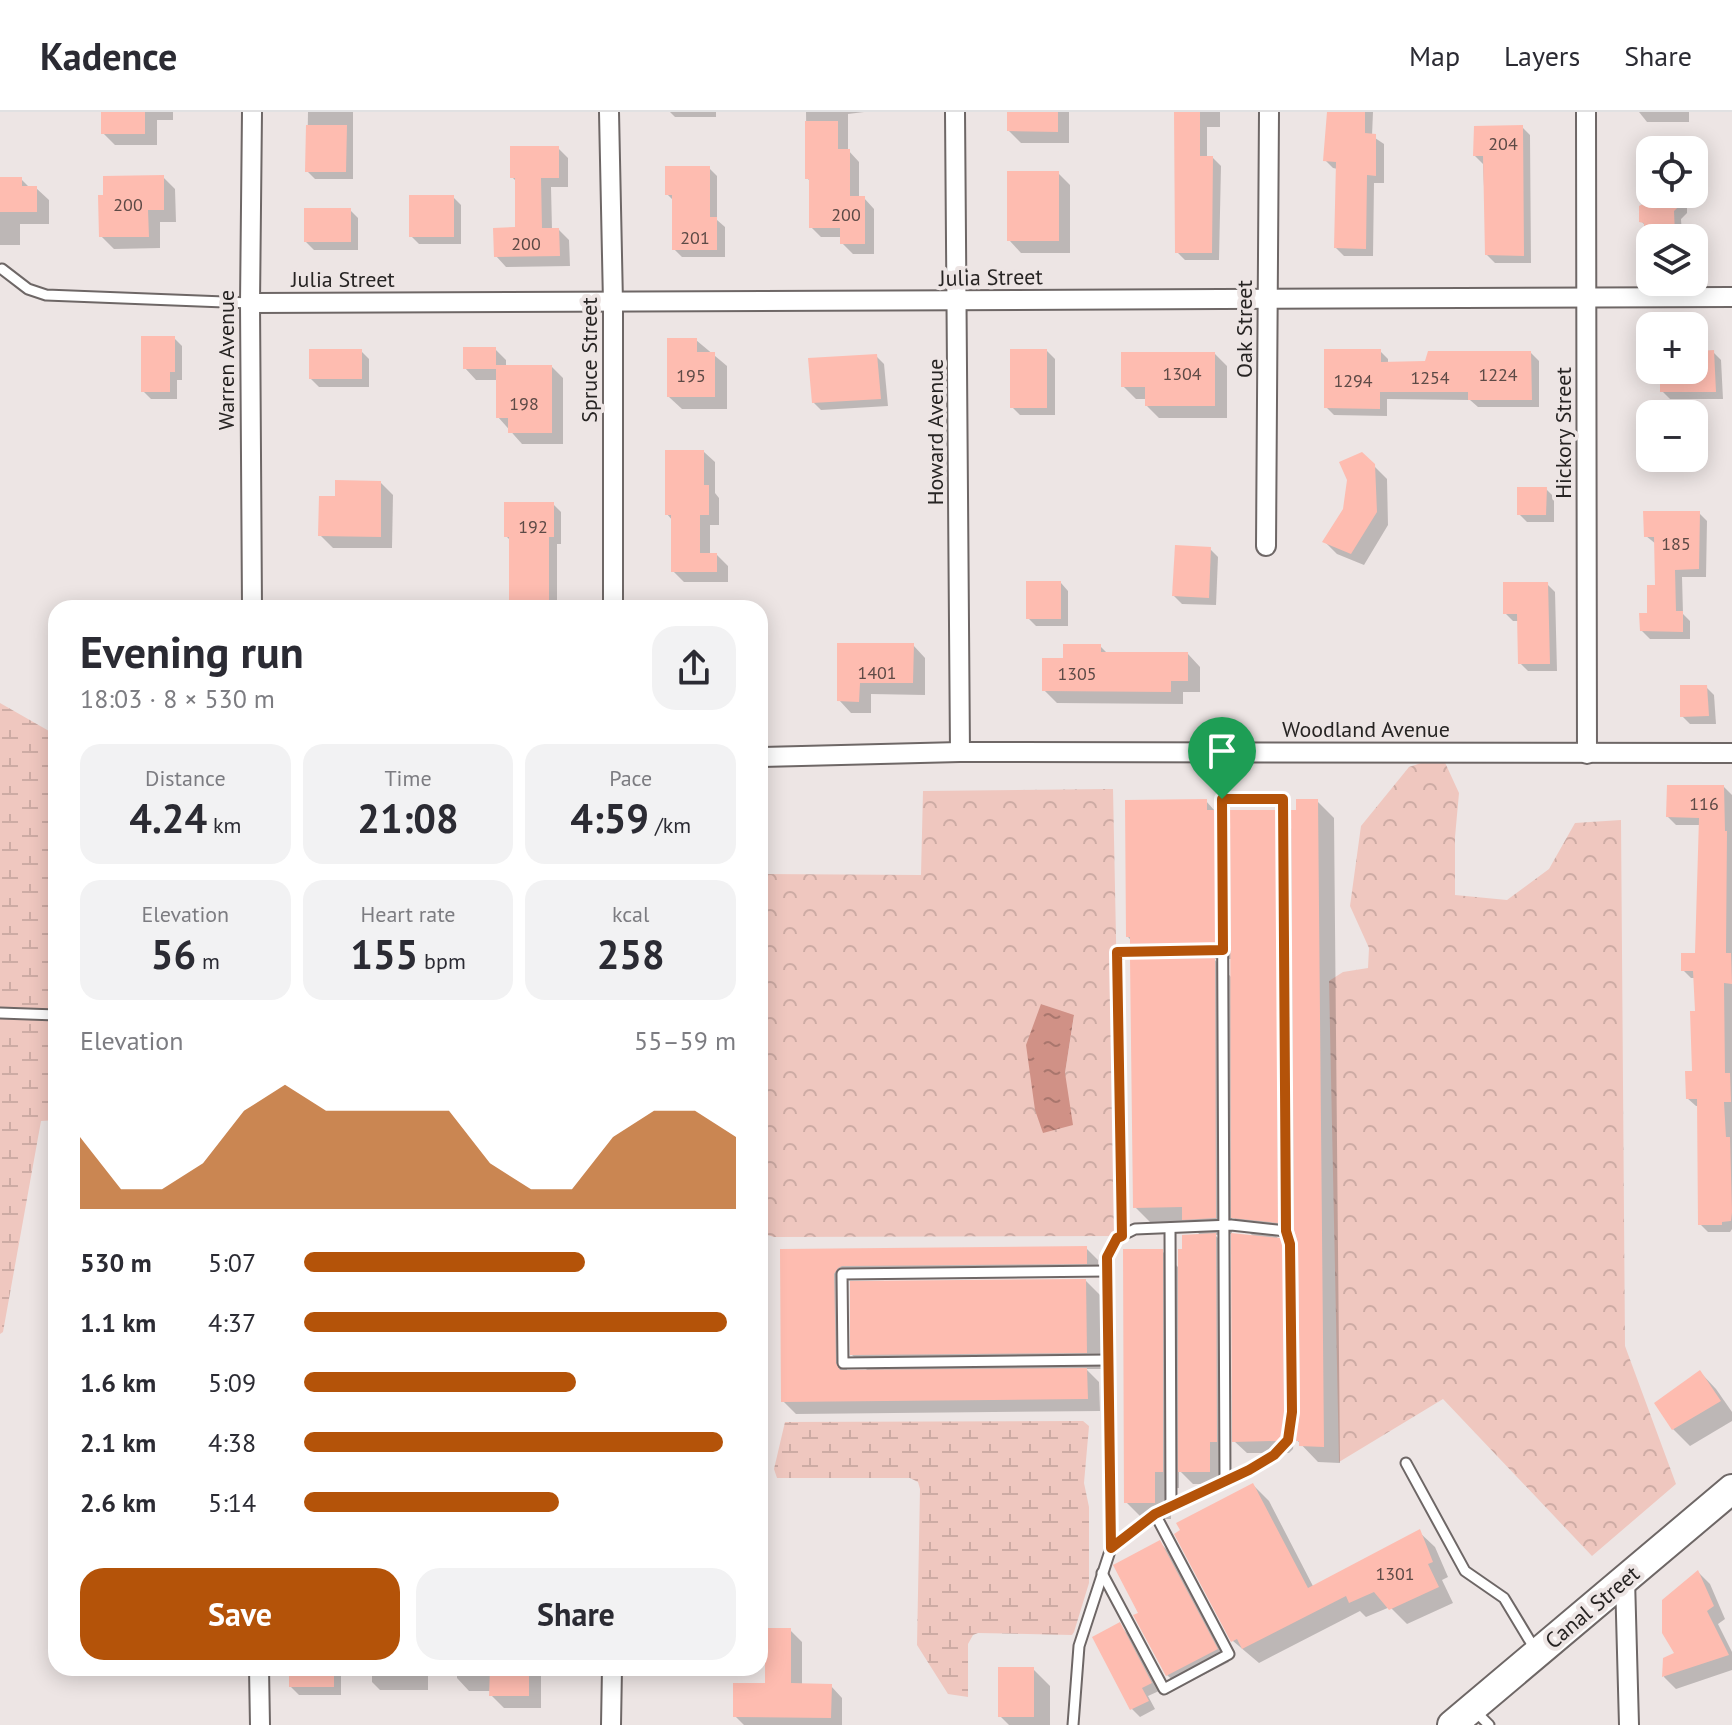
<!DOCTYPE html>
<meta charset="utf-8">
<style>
body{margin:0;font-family:"PT Sans",sans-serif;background:#f2f2f3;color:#2b2b33;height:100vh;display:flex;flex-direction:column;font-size:30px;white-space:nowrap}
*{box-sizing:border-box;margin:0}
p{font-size:26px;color:#7c7c81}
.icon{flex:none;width:44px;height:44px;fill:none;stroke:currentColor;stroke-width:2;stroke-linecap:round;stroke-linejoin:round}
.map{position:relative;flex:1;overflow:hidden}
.panel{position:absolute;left:48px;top:488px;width:720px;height:1076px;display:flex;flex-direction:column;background:#fff;border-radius:24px;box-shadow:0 4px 20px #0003}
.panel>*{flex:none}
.buttons{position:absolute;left:1636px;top:24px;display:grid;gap:16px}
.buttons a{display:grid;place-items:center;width:72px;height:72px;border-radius:16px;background:#fff;box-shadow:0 4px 20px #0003;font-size:40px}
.pin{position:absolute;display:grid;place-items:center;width:68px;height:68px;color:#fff;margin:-82px -34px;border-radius:50% 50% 50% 0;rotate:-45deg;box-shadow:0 0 8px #0007}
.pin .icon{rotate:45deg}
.round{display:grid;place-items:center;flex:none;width:84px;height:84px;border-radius:24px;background:#f2f2f3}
.overview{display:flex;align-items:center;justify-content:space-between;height:136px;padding:0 32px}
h1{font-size:44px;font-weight:600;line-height:60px}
.stats{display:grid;grid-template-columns:repeat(3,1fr);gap:12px;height:136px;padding:8px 32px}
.stats div{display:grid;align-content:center;border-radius:20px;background:#f2f2f3;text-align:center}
.stats b{font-size:40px;font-weight:600}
.stats small{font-size:22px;font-weight:400}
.stats p{font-size:22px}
.chart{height:224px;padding:16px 32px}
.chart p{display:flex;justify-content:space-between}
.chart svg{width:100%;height:144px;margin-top:8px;fill:#b45309;opacity:.7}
.cta{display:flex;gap:16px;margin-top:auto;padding:16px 32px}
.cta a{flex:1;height:92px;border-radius:24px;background:#b45309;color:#fff;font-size:32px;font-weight:600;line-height:92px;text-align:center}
.cta a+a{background:#f2f2f3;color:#2b2b33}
ul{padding:0 32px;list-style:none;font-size:26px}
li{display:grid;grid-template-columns:128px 96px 1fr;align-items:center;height:60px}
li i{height:20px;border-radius:10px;background:#b45309}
header{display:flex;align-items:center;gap:48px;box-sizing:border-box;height:112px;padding:0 40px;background:#fff;border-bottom:2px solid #e1e1e2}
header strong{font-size:38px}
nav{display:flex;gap:44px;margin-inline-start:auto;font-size:28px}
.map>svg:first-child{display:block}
</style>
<header>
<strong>Kadence</strong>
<nav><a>Map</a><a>Layers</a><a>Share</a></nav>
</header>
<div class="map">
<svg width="1732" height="1613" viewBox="0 0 1732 1613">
<defs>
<pattern id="forest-crowns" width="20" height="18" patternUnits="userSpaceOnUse" patternTransform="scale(2)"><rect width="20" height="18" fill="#efc7bf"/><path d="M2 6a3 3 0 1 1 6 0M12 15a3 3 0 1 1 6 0" fill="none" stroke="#cdaba4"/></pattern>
<pattern id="wetland-marsh" width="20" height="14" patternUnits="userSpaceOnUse" patternTransform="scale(2)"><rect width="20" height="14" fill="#efc7bf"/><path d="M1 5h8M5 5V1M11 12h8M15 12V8" fill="none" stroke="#cdaba4"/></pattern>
<pattern id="water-ripples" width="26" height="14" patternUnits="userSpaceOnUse" patternTransform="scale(2)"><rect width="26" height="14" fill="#d09186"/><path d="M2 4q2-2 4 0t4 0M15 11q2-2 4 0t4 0" fill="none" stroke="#a9766d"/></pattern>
</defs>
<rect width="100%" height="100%" fill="#ede5e4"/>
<g fill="url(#forest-crowns)" fill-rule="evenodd">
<path d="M1442 644 1459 681 1455 725V783L1507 788 1549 757 1575 711 1621 708 1625 1234 1676 1372 1592 1444 1443 1287 1339 1350 1329 869 1343 860 1368 856 1369 836 1350 794 1361 714 1409 655Z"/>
<path d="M1113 677 1122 1124 774 1125 760 1121V762L921 763 923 679ZM1041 892 1074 904 1065 961Z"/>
</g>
<g fill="url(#wetland-marsh)">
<path d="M0 591 56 623V1008L41 1009 3 1220 0 1222Z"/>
<path d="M1083 1309 1089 1314 1084 1371 1089 1395V1471L1074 1520 1072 1523 978 1521 973 1523 968 1532V1585L948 1582 917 1533 920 1377 918 1370 910 1366H777L774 1357 785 1310Z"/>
</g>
<path fill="url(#water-ripples)" d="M1041 892 1074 903 1065 961 1073 1013 1043 1021 1035 998 1026 933Z"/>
<g fill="#0003" fill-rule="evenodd">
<path d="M103 0H173V8H157V33H115L103 21Z"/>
<path d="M308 0H353V67H315L307 59Z"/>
<path d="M670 0H716V5H675Z"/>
<path d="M806 0H864L848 2V38L859 50V86H864L874 97V142H853L842 131V125H821L811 115V70L807 66Z"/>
<path d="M1009 0H1069V31H1021L1009 19Z"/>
<path d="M1175 0H1220V15H1207V46H1213L1221 54 1219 148H1185L1177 140Z"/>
<path d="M1329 0H1373L1372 24 1384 32V71H1374L1373 144H1344L1336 136 1338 57 1333 56 1325 48Z"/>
<path d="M1639 0H1689V10H1647Z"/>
<path d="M1522 15 1530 23 1531 151H1495L1487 143 1483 52 1475 44Z"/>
<path d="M558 36 568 46V75H551L552 118H559L569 128 570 154 506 155 496 144 517 117V70L512 65Z"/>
<path d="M709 56 717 64V108L725 115V145H682L674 137V89L667 82Z"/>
<path d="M1058 61 1070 73V141H1021L1009 128Z"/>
<path d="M163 65 175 77 176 110H160V136L114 137 101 124Z"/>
<path d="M0 67H21L30 76H36L49 88V112H20V133H0Z"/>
<path d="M1645 76H1650V82L1687 84V101L1681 107 1682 126H1651L1646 121V114L1641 109 1645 93Z"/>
<path d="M453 85 461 93V132H419L411 124Z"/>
<path d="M350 98 358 106V138H314L306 130Z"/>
<path d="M174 226 182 234V268H177V287H151L143 279Z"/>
<path d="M696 228 727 254V297H682L669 285Z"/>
<path d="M495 237 506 248V255H552L563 266V332H522L498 305V268H476L465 256Z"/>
<path d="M1645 238H1650V258H1694V247L1713 240 1721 248 1723 287H1670L1662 279V268H1651L1643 260Z"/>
<path d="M361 239 369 247V275H319L311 267Z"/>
<path d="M1047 239 1055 247V303H1020L1012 295Z"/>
<path d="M1380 239 1388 247V252L1426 251 1531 241 1539 249V295H1478L1470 288 1387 287V304L1334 303 1326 295Z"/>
<path d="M1215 242 1227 254V306H1159L1147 294V287H1136L1123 274Z"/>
<path d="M876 244 884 252 888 294 821 298 813 290Z"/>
<path d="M704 340 715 350V381L719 386V413H710V443H717L728 454V470H684L673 459V409L667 402Z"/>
<path d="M1362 342 1387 367 1388 413 1364 453 1337 442 1325 430 1345 398Z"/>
<path d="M381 371 393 383 392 436H333L320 423 337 386Z"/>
<path d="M1546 377 1554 385V410H1527L1519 402Z"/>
<path d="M553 392 561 400V432H557V496H514L511 493V429L506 424Z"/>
<path d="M1699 401 1707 409 1706 465H1682L1683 502 1690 509V527H1650L1642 519 1658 475 1656 432 1646 424Z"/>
<path d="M1210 437 1218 445 1216 493 1182 492 1174 484Z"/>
<path d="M1061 471 1068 479V514H1036L1028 506Z"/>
<path d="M1547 472 1555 480 1557 559H1528L1520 551 1519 509H1513L1505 501Z"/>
<path d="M839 533H913L925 546V583L871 582V601H851L839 588Z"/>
<path d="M1100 534 1108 542H1188L1200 555V580H1183V592L1057 591 1044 578 1065 548Z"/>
<path d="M1706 575 1714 583 1716 612H1690L1682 604Z"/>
<path d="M1724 675 1732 683V1117L1730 1120H1708L1700 1112 1699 994H1696L1687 986 1694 961 1697 901 1695 866H1691L1683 858 1697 843 1701 713H1676L1668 705Z"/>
<path d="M1206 689 1232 718 1275 700 1293 718 1317 689 1334 706 1340 1351 1318 1350 1294 1325 1293 1337 1289 1341H1247L1234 1329 1254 1125 1232 1104V1122L1215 1123 1228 1136 1222 1372H1193L1179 1358V1376H1171V1407H1143L1126 1390 1162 1139 1180 1157 1184 1139 1201 1124 1189 1111 1152 1112 1135 1095 1149 849 1128 825ZM1214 847H1232V866ZM1294 1118 1300 1132 1302 1300 1299 1320H1296L1294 1147 1292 1141 1276 1124 1294 1126Z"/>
<path d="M1086 1136 1098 1148V1163L852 1167V1165L842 1171H848L847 1260H869L852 1243 1086 1169 1103 1186V1257H1086L1099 1270 1100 1299 796 1302 783 1289 782 1139Z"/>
<path d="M1700 1260 1716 1277 1732 1300V1309L1690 1334 1673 1317Z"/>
<path d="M1253 1373 1269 1389 1314 1476 1419 1420 1435 1435 1448 1465 1442 1468 1453 1491 1407 1512 1390 1495 1366 1505 1360 1499 1259 1551 1233 1529Z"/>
<path d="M1160 1431 1172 1443 1229 1550 1180 1575 1167 1563 1141 1502Z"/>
<path d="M1698 1460 1710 1472 1725 1507 1718 1512 1732 1540V1558L1676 1577 1664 1565 1665 1547 1677 1542Z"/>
<path d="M1119 1513 1127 1521 1159 1579 1148 1584 1155 1597 1140 1605 1132 1597 1095 1526Z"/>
<path d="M790 1518 802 1530V1574H831L842 1586V1613H744L735 1604 767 1573Z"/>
<path d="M291 1556H341V1583H299L291 1575Z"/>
<path d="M372 1556H428V1578H380L372 1570Z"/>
<path d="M457 1556H539L541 1558V1596H504L491 1583V1579H469L457 1566Z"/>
<path d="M1033 1557 1050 1574V1613H1009L1000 1604Z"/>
</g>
<g fill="#febcb0">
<rect x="101" y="0" width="44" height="22"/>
<path d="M1007 0H1058V20L1007 19Z"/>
<path d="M1174 0H1200V44H1213L1212 141H1175Z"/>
<path d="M1327 0H1365V21L1376 22V64L1367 63 1366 137 1334 136 1336 50 1323 49Z"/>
<path d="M805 9H838V37H850V84H865V132H840V116H809V67H805Z"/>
<path d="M306 13H347L346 60H305Z"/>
<path d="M1523 13 1524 144 1485 143 1483 44H1473L1474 14Z"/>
<path d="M510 34H559V66H541L542 116H559L560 144 494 145 493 116 515 115V66H510Z"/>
<path d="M665 54H710V105H717V138H672V83H665Z"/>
<rect x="1007" y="59" width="52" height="70"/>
<path d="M164 63V98H148L149 125H99L98 83H103V64Z"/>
<path d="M0 65H22V74H37V100H0Z"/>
<path d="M1643 82H1692L1674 99 1675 122H1644V111L1639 110V94L1643 92Z"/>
<rect x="409" y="83" width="45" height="42"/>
<rect x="304" y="96" width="47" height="34"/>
<path d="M141 224H175V260H170V280H141Z"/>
<path d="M667 226H697V240H715V285H667Z"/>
<path d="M463 235H496V253H552V321H508V306H496V257H463Z"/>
<rect x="309" y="237" width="53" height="30"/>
<rect x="1010" y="237" width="37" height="59"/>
<path d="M1324 237H1381V250L1425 249 1428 239H1531L1532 288H1468V280H1380V297L1324 296Z"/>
<path d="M1714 238 1716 280H1660V258H1694V245H1697L1699 239Z"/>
<path d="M1121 240H1215V294H1145V275H1121Z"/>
<path d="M877 242 881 287 812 291 808 246Z"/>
<path d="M665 338H704V373H709V403H700V441H717V460H671V403H665Z"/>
<path d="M1362 340 1375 352 1377 400 1351 442 1322 430 1343 397 1347 368 1339 350Z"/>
<path d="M335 368 381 369V425L318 424 319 384H335Z"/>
<path d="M1517 375H1547L1546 403H1517Z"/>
<path d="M504 390H554V425H549V494H509V425H504Z"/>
<path d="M1643 399H1700L1699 457 1675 458 1676 499H1683V520L1640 519 1639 501H1647V473H1655L1654 425H1644Z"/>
<path d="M1175 433 1211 435 1209 486 1172 484Z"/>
<rect x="1026" y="469" width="35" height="38"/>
<path d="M1503 470H1548L1550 552H1518L1517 502H1503Z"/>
<path d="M837 531H914L913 571H860L859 590 837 589Z"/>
<path d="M1063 532H1101V540H1188V569H1171V580L1042 579V546H1063Z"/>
<path d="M1680 573H1707L1709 604 1680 605Z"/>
<path d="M1667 673H1724L1725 719H1727L1726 841H1731L1732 872 1724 871 1725 961H1730L1731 990H1724L1726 1025H1730L1732 1100 1731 1109 1722 1110V1113H1698L1697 987H1686L1685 959H1692L1690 899H1695L1693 859H1681V841H1695L1699 706 1666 705Z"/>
<path d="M1207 687V698H1215V831L1130 832V825H1126L1125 688Z"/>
<path d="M1296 687H1318L1324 1335 1299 1334V1329H1295L1300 1300 1298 1132 1294 1118 1291 698H1296Z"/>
<path d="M1230 698H1276L1278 1111 1231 1106Z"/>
<path d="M1215 846 1216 1106 1182 1108V1095L1133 1096 1130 847Z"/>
<path d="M1216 1121 1217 1330H1210V1360H1178V1137H1182V1123Z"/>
<path d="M1231 1121 1280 1126 1283 1133 1284 1300 1281 1325 1277 1329 1232 1330Z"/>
<path d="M1087 1134V1152L842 1154 838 1156 834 1162 836 1251 840 1258 1087 1256 1088 1287 781 1290 780 1137Z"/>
<path d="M1123 1137H1163V1360H1155V1391H1124Z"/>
<path d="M1086 1167 1087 1241 850 1243V1169Z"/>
<path d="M1700 1258 1721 1289 1672 1318 1654 1291Z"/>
<path d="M1253 1371 1308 1476 1420 1417 1433 1450 1428 1452 1439 1475 1389 1498 1374 1480 1349 1491 1346 1484 1242 1537 1237 1527 1231 1530 1174 1422 1180 1418 1176 1411Z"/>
<path d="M1160 1428 1218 1537 1166 1564 1133 1503 1138 1501 1113 1453Z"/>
<path d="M1698 1458 1714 1494 1707 1499 1729 1543 1662 1565 1663 1546 1674 1541 1662 1521V1488Z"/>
<path d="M1120 1510 1152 1571 1142 1576 1149 1589 1130 1598 1092 1525Z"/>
<path d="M765 1516H791V1571L832 1572 831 1606 733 1605V1571H765Z"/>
<rect x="998" y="1555" width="36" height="50"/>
<rect x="289" y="1556" width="45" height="19"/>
<path d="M490 1556H529V1584H489Z"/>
</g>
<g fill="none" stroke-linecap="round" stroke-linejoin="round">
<defs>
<g id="service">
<path d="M2 157 28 177 46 183 250 191"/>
<path d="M0 901 56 903"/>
<path d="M1170 1116 1171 1395"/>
<path d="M1122 1124 1117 840 1223 838"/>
<path d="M1107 1159 842 1162 843 1251 1108 1248"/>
<path d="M1406 1351 1465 1459 1504 1486 1536 1539"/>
<path d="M1225 1369 1222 687H1283L1286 1119"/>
<path d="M1102 1461 1164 1577 1229 1542 1155 1402"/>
<path d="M1475 1599 1489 1613"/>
<path d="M1073 1613 1079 1534 1111 1436 1107 1145 1117 1126 1135 1117 1231 1113 1286 1119 1290 1132 1292 1300 1288 1328 1274 1343 1249 1358 1155 1402 1111 1436"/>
</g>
<g id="minor">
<path d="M609 0 613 191V496"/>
<path d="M955 0 960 640"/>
<path d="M1586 0 1587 642"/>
<path d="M250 191 1732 185"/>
<path d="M1266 434 1269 0"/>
<path d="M252 496 250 191 252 0"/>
<path d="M760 645 960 640 1732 641"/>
<path d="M1625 1467 1629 1613"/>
<path d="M259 1556 260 1613"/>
<path d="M611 1613 612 1556"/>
</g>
<path id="primary" d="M1452 1613 1732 1377"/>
</defs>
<use href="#service" stroke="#6e6766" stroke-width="13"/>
<use href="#minor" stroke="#6e6766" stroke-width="22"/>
<use href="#primary" stroke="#6e6766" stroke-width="32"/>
<use href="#service" stroke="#fff" stroke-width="9"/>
<use href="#minor" stroke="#fff" stroke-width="18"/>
<use href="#primary" stroke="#fff" stroke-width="28"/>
</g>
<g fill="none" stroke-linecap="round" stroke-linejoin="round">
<defs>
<path id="route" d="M1222 687H1283L1286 1119 1290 1132 1292 1300 1288 1328 1274 1343 1249 1358 1155 1402 1111 1436 1107 1145 1117 1126 1122 1124 1117 840 1223 838Z"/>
</defs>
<use href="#route" stroke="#fff" stroke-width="16"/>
<use href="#route" stroke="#b45309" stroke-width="10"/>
</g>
<g text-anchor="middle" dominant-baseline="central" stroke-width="8" stroke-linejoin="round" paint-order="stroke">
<g font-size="18" fill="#5d4a46">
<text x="1503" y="31">204</text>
<text x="128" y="92">200</text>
<text x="846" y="102">200</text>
<text x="695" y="125">201</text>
<text x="526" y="131">200</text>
<text x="1182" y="261">1304</text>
<text x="1498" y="262">1224</text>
<text x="691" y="263">195</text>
<text x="1430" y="265">1254</text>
<text x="1353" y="268">1294</text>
<text x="524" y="291">198</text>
<text x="533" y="414">192</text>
<text x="1676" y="431">185</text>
<text x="877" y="560">1401</text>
<text x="1077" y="561">1305</text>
<text x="1704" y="691">116</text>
<text x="1395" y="1461">1301</text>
</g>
<g font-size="22" fill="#272423" stroke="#ede5e4">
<text transform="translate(991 165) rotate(-1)">Julia Street</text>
<text x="343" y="167">Julia Street</text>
<text transform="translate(1244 217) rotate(-90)">Oak Street</text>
<text transform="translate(226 248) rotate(-90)">Warren Avenue</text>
<text transform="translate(589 248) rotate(-90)">Spruce Street</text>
<text transform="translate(935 320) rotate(-90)">Howard Avenue</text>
<text transform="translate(1563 321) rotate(-90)">Hickory Street</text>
<text x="1366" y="617">Woodland Avenue</text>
<text transform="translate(1592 1495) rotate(-40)">Canal Street</text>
</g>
</g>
</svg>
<div class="buttons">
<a><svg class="icon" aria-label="locate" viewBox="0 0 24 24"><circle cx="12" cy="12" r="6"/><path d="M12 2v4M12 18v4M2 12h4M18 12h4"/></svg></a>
<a><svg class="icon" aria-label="layers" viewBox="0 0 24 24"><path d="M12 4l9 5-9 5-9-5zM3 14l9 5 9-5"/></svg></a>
<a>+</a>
<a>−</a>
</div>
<div class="pin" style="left:1222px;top:687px;background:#1e9e55"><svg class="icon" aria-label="arrive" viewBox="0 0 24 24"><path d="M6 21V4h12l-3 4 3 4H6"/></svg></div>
<section class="panel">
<div class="overview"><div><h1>Evening run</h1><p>18:03 · 8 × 530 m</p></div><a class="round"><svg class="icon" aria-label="share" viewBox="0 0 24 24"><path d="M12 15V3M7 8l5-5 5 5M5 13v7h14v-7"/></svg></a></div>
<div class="stats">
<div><p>Distance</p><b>4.24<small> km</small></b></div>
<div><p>Time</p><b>21:08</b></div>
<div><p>Pace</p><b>4:59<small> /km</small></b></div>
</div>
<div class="stats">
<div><p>Elevation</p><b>56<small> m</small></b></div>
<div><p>Heart rate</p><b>155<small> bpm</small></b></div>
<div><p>kcal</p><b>258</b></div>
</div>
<div class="chart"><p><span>Elevation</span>55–59 m</p>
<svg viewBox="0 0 160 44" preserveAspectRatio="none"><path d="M0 44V22L10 38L20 38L30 30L40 14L50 6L60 14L70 14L80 14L90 14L100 30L110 38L120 38L130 22L140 14L150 14L160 22V44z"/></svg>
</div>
<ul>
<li><b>530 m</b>5:07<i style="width:65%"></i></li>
<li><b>1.1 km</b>4:37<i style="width:98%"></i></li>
<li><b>1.6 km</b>5:09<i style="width:63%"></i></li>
<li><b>2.1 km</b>4:38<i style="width:97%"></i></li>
<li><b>2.6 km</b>5:14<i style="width:59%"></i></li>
</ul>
<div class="cta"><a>Save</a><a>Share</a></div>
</section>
</div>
